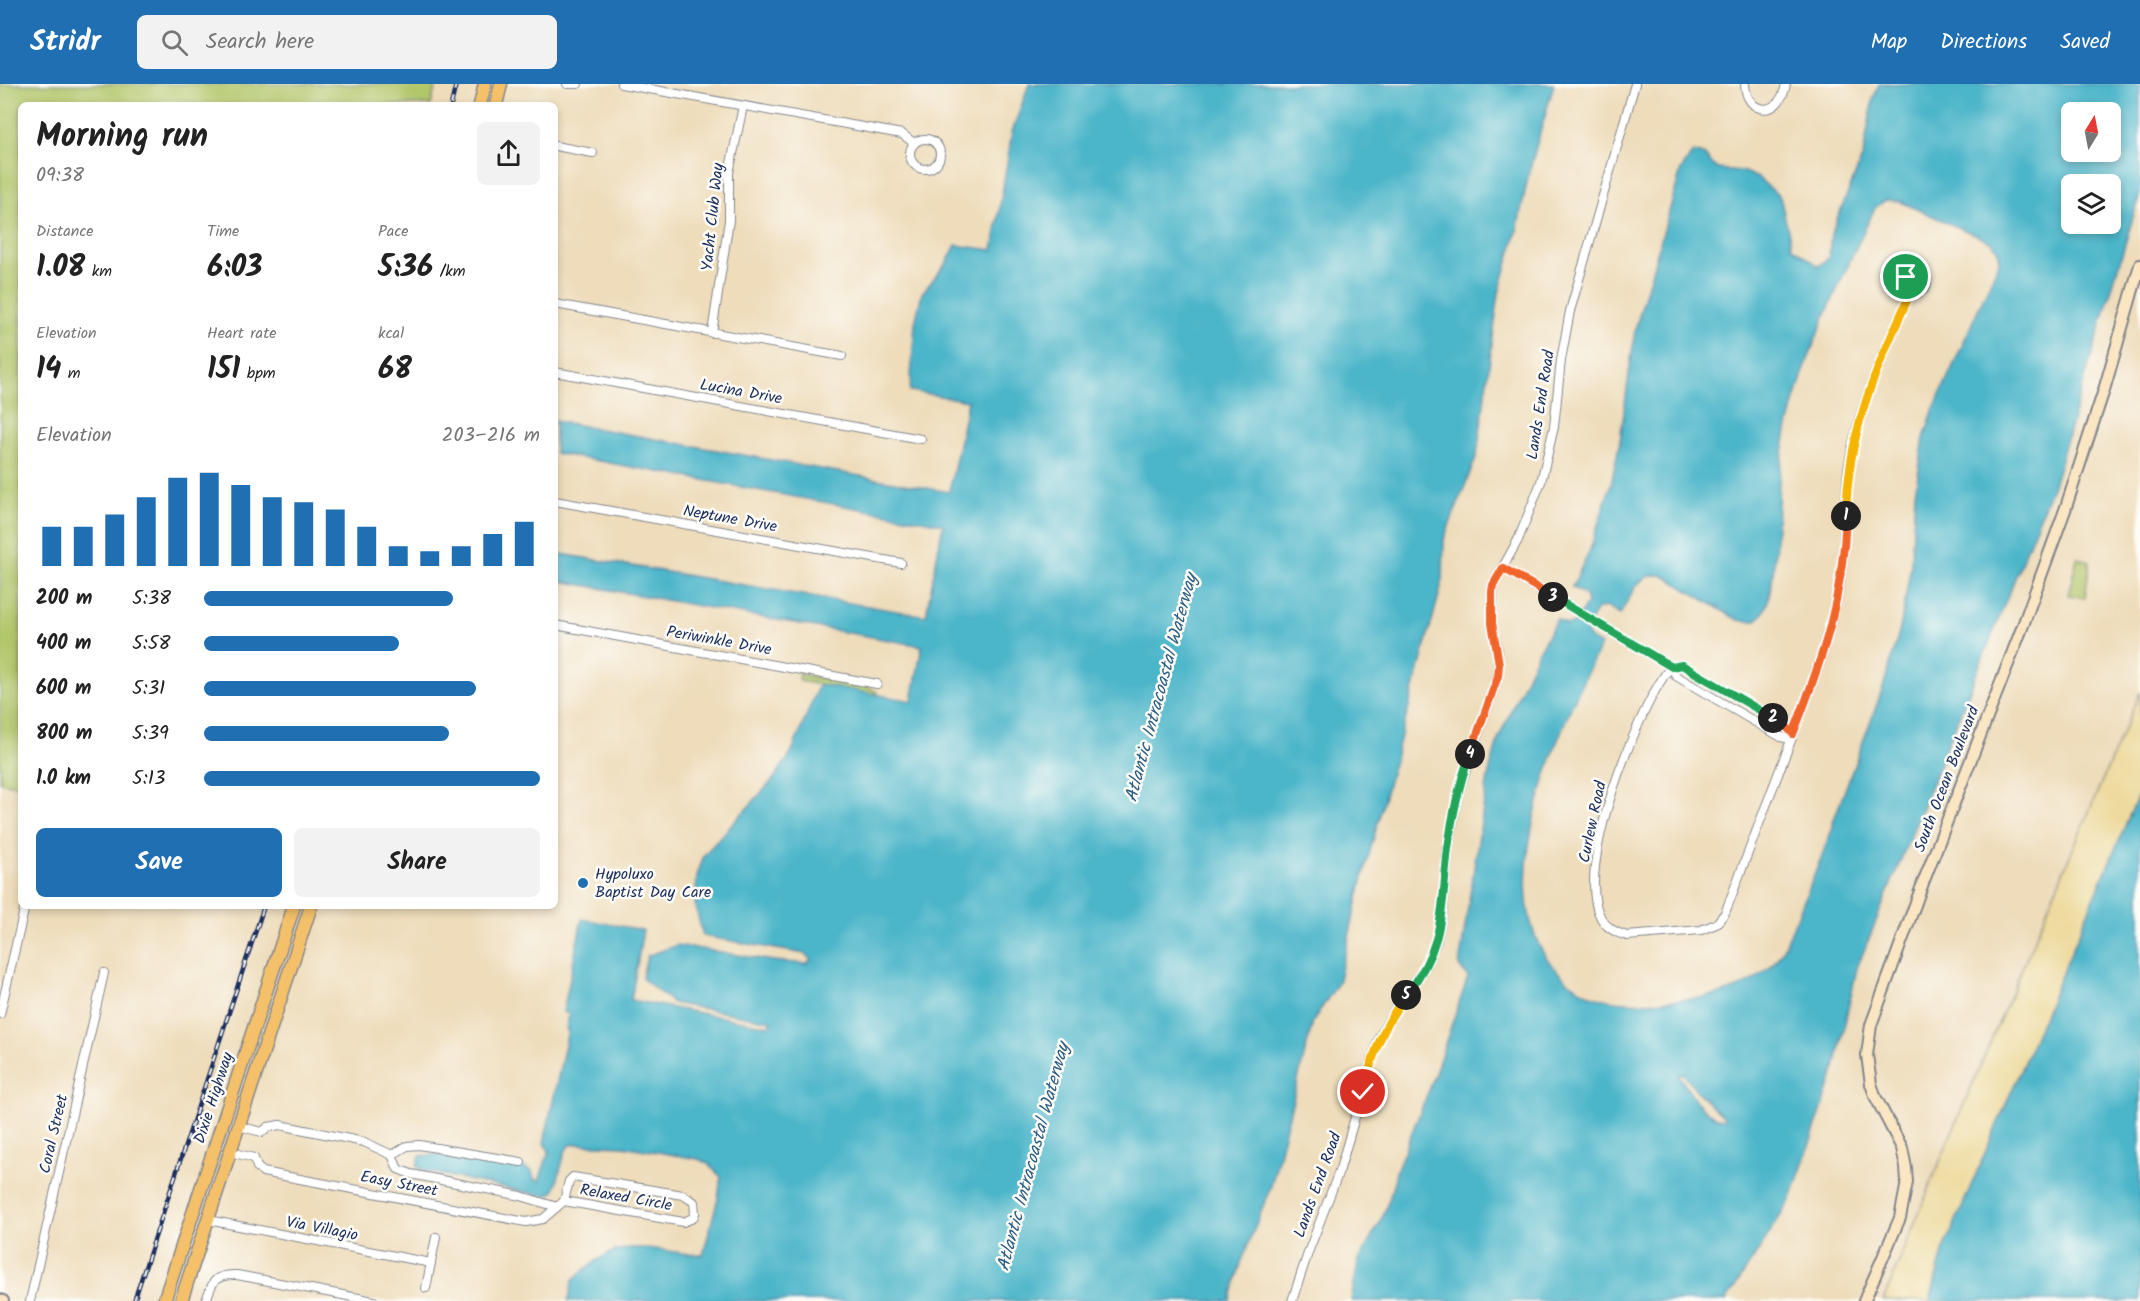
<!DOCTYPE html>
<meta charset="utf-8">
<style>
body{margin:0;font-family:Kalam,sans-serif;background:#f2f2f2;color:#222;height:100vh;display:flex;flex-direction:column;font-size:22px;white-space:nowrap}
*{box-sizing:border-box;margin:0}
p{font-size:20px;color:#767676}
.icon{flex:none;width:33px;height:33px;fill:none;stroke:currentColor;stroke-width:2;stroke-linecap:round;stroke-linejoin:round}
.map{position:relative;flex:1;overflow:hidden}
.sheet{position:absolute;left:18px;top:18px;width:540px;height:807px;display:flex;flex-direction:column;background:#fff;border-radius:9px;box-shadow:0 3px 9px #0003}
.sheet>*{flex:none}
.needle{width:39px;rotate:10deg}
.tools{position:absolute;left:2061px;top:18px;display:grid;gap:12px}
.tools a{display:grid;place-items:center;width:60px;height:60px;border-radius:9px;background:#fff;box-shadow:0 3px 9px #0003;font-size:30px}
.pin{position:absolute;display:grid;place-items:center;width:51px;height:51px;color:#fff;margin:-26px;border:3px solid #fff;border-radius:50%;box-shadow:0 2px 6px #0007}
.km{position:absolute;width:30px;height:30px;margin:-15px;border-radius:50%;background:#222;color:#fff;font-size:16px;line-height:30px;text-align:center}
.round{display:grid;place-items:center;flex:none;width:63px;height:63px;border-radius:9px;background:#f2f2f2}
.summary{display:flex;align-items:center;justify-content:space-between;height:102px;padding:0 18px}
h1{font-size:33px;font-weight:600;line-height:45px}
.stats{display:grid;grid-template-columns:repeat(3,1fr);gap:9px;height:102px;padding:6px 18px}
.stats div{display:grid;align-content:center}
.stats b{font-size:30px;font-weight:600}
.stats small{font-size:16px;font-weight:400}
.stats p{font-size:16px}
.chart{height:168px;padding:12px 18px}
.chart p{display:flex;justify-content:space-between}
.chart svg{width:100%;height:108px;margin-top:6px;stroke:#1f6fb2;stroke-width:6}
.primary-button{display:flex;gap:12px;margin-top:auto;padding:12px 18px}
.primary-button a{flex:1;height:69px;border-radius:9px;background:#1f6fb2;color:#fff;font-size:24px;font-weight:600;line-height:69px;text-align:center}
.primary-button a+a{background:#f2f2f2;color:#222}
ul{padding:0 18px;list-style:none;font-size:20px}
li{display:grid;grid-template-columns:96px 72px 1fr;align-items:center;height:45px}
li i{height:15px;border-radius:8px;background:#1f6fb2}
header{display:flex;align-items:center;gap:36px;box-sizing:border-box;height:84px;padding:0 30px;background:#1f6fb2;color:#fff}
header strong{font-size:28px}
nav{display:flex;gap:33px;margin-inline-start:auto;font-size:21px}
.search{width:420px;height:54px;background:#f2f2f2;display:flex;align-items:center;gap:15px;box-sizing:border-box;padding:0 21px;border-radius:9px;color:#767676;font-size:22px}
.map>svg:first-child{display:block}
</style>
<header>
<strong>Stridr</strong>
<div class="search"><svg class="icon" aria-label="search" viewBox="0 0 24 24"><circle cx="10" cy="10" r="6"/><path d="M15 15l6 6"/></svg>Search here</div>
<nav><a>Map</a><a>Directions</a><a>Saved</a></nav>
</header>
<div class="map">
<svg width="2140" height="1217" viewBox="0 0 2140 1217">
<rect width="100%" height="100%" fill="#fdfcf7"/>
<filter id="ink" filterUnits="userSpaceOnUse"><feTurbulence type="fractalNoise" baseFrequency=".0167" numOctaves="2"/><feDisplacementMap in="SourceGraphic" scale="12" xChannelSelector="R" yChannelSelector="G"/><feConvolveMatrix kernelMatrix="1 2 1 2 8 2 1 2 1" color-interpolation-filters="sRGB"/></filter>
<filter id="wash" filterUnits="userSpaceOnUse"><feTurbulence type="fractalNoise" baseFrequency=".008" numOctaves="4" result="noise"/><feDisplacementMap in="SourceGraphic" scale="24" xChannelSelector="R" yChannelSelector="G"/><feGaussianBlur stdDeviation="1.35" result="paint"/><feColorMatrix in="noise" values="0 0 0 0 0 0 0 0 0 0 0 0 0 0 0 0 0 1.4 0 .05"/><feComposite in="paint" operator="in"/></filter>
<g filter="url(#wash)">
<rect width="100%" height="100%" fill="#eedcba"/>
<g fill="#b2c66a" stroke="#667a64" stroke-width="1.5">
<path d="M0 0H436L431 21H21V702L0 698Z"/>
<path d="M2077 474 2090 477 2085 514 2068 511Z"/>
<path d="M798 590 866 602 877 608 876 611 800 597Z"/>
</g>
<path fill="#eeda9e" stroke="#84847e" stroke-width="1.5" d="M2140 608V707L1944 1165 1930 1217H1883L1952 1048Z"/>
<g fill="#4bb5c9" stroke="#337294" stroke-width="1.5" fill-rule="evenodd">
<path d="M1029 0H1554L1529 88 1517 147 1499 209 1477 371 1444 455 1443 496 1362 797 1338 899 1313 937 1271 1102 1242 1176 1230 1217H568C570 1211 571 1205 572 1199 574 1193 583 1187 588 1183 628 1149 659 1170 703 1171L718 1114 721 1093 707 1079 698 1075 623 1062 573 1060 568 1063 565 1068 555 1106 549 1111H539L430 1088 417 1083 420 1072 439 1070 522 1083 532 1087 534 1095 539 1097 549 1067 544 1059 568 946 566 945 569 930 563 928 582 835 643 846 631 916 769 942 772 937 673 919 642 894 647 872 677 861 774 877 807 880 811 876 805 870 703 852 695 821 697 792 704 771 772 697 791 670 819 600 912 617 922 562 555 496V469L926 532 943 440 555 369V337L949 408 968 317 910 307 915 239 922 209 946 180 956 161 993 166 1012 48Z"/>
<path d="M1879 0H2140V110L2054 398 1857 884 1833 993 1790 1117 1726 1217H1351L1358 1178 1380 1138 1389 1116 1397 1085 1431 1001 1468 893 1459 882 1488 693 1499 653 1538 568 1557 535 1567 541 1575 539 1587 519 1585 511 1572 503 1590 466 1611 400 1620 357 1635 246 1681 86 1693 68 1705 72 1717 85 1742 87 1758 94 1780 113 1792 163 1819 182 1829 173 1831 150 1863 72 1873 15ZM2072 28H2110V68H2072ZM2072 100H2110V140H2072ZM1886 116 1899 117 1991 158 1998 167 2000 176 1933 327 1924 354 1915 409 1911 480 1901 541 1883 604 1833 738V743C1822 772 1810 802 1798 831 1790 849 1784 869 1770 883 1737 914 1693 916 1651 918 1615 920 1586 916 1559 889 1482 814 1560 640 1601 561L1588 553 1586 545 1597 525 1606 523 1620 531C1630 513 1639 485 1664 492L1738 536C1746 538 1754 539 1760 533 1777 517 1777 425 1779 399 1788 301 1833 212 1875 124ZM1683 989 1701 1012 1724 1033 1723 1035C1703 1032 1689 1008 1679 991Z"/>
<path d="M2140 707V1217H1930L1944 1165Z"/>
</g>
</g>
<g filter="url(#ink)">
<g fill="none" stroke-linecap="round" stroke-linejoin="round">
<defs>
<g id="street">
<path d="M567 0H578"/>
<path d="M621 0 902 50 914 59"/>
<path d="M1745 0C1746 31 1780 35 1786 0"/>
<circle cx="925" cy="70" r="15"/>
<path d="M555 62 593 69"/>
<circle cx="1916" cy="198" r="11"/>
<path d="M555 220 842 272"/>
<path d="M712 249 729 136V89L743 22"/>
<path d="M555 288 921 355"/>
<path d="M555 417 901 479"/>
<path d="M1503 484 1672 583 1676 592 1781 653 1786 654 1793 650"/>
<path d="M555 541 877 600"/>
<path d="M1793 650 1785 641 1681 581 1672 583 1666 589C1636 632 1573 785 1601 834 1606 843 1616 849 1627 852L1701 846 1716 840 1725 829 1811 604C1825 565 1837 526 1842 485 1846 450 1844 415 1849 380 1859 319 1886 264 1911 208"/>
<path d="M0 930 25 822"/>
<path d="M238 1042 262 1048 268 1043 280 1041 364 1058 392 1071 407 1062 419 1061 521 1078"/>
<path d="M230 1068 254 1074 257 1083 263 1088 526 1138 543 1135 564 1117"/>
<path d="M392 1071 398 1085 411 1090 521 1112 557 1123"/>
<path d="M573 1093 683 1111 694 1118 695 1129 693 1134 683 1138 564 1117 569 1097Z"/>
<path d="M208 1136 431 1179"/>
<path d="M426 1204 436 1153"/>
<path d="M30 1217 104 889"/>
<path d="M206 1217C212 1197 215 1190 237 1191L374 1217"/>
<path d="M1292 1217 1309 1166 1340 1085 1371 978 1380 952 1395 925 1426 882 1437 856 1443 826 1448 764 1459 707 1498 592V567L1492 539 1493 501 1518 456 1541 398 1554 343 1561 276 1570 227 1635 0"/>
</g>
<g id="secondary">
<path d="M0 1216 3 1217"/>
<path d="M1864 1217 1900 1134 1907 1098 1906 1084 1902 1064 1876 1014 1871 1000 1867 971 1871 941 1923 799 2022 544 2065 426 2104 306 2140 181"/>
</g>
<g id="primary">
<path d="M480 21 485 0"/>
<path d="M496 21 501 0"/>
<path d="M164 1217 294 822"/>
<path d="M181 1217 311 822"/>
</g>
</defs>
<use href="#street" stroke="#84868c" stroke-width="10"/>
<use href="#secondary" stroke="#84868c" stroke-width="14"/>
<use href="#primary" stroke="#84868c" stroke-width="15"/>
<use href="#street" stroke="#fff" stroke-width="8"/>
<use href="#secondary" stroke="#fbe6c3" stroke-width="10"/>
<use href="#primary" stroke="#f4c16a" stroke-width="12"/>
<defs>
<g id="rail">
<path d="M451 21 456 0"/>
<path d="M134 1217 264 822"/>
</g>
</defs>
<use href="#rail" stroke="#1b2f5e" stroke-width="4.5"/>
<use href="#rail" stroke="#fdfcf7" stroke-width="2" stroke-dasharray="7" stroke-linecap="butt"/>
</g>
</g>
<g fill="none" stroke-linecap="round" stroke-linejoin="round" filter="url(#ink)">
<defs>
<path id="split-1" d="M1846 432C1848 344 1876 286 1911 208L1905 200 1906 193"/>
<path id="split-2" d="M1773 634 1785 641 1793 650C1823 574 1843 515 1846 432"/>
<path id="split-3" d="M1553 513 1672 583 1682 581 1773 634"/>
<path id="split-4" d="M1470 670 1498 592 1499 580 1492 539V508L1493 501 1503 484 1553 513"/>
<path id="split-5" d="M1406 911C1446 861 1441 824 1448 764 1452 733 1459 700 1470 670"/>
<path id="split-6" d="M1363 1008C1372 973 1383 941 1406 911"/>
</defs>
<use href="#split-1" stroke="#fff" stroke-width="12"/>
<use href="#split-2" stroke="#fff" stroke-width="12"/>
<use href="#split-3" stroke="#fff" stroke-width="12"/>
<use href="#split-4" stroke="#fff" stroke-width="12"/>
<use href="#split-5" stroke="#fff" stroke-width="12"/>
<use href="#split-6" stroke="#fff" stroke-width="12"/>
<use href="#split-1" stroke="#f5b400" stroke-width="8"/>
<use href="#split-2" stroke="#f0652b" stroke-width="8"/>
<use href="#split-3" stroke="#22a559" stroke-width="8"/>
<use href="#split-4" stroke="#f0652b" stroke-width="8"/>
<use href="#split-5" stroke="#22a559" stroke-width="8"/>
<use href="#split-6" stroke="#f5b400" stroke-width="8"/>
</g>
<circle fill="#1f6fb2" stroke="#fdfcf7" stroke-width="2" cx="583" cy="799" r="6"/>
<g text-anchor="middle" dominant-baseline="central" stroke-width="5" stroke-linejoin="round" paint-order="stroke">
<g font-size="16" fill="#1b2f5e" stroke="#fdfcf7">
<text transform="translate(713 133) rotate(-84)">Yacht Club Way</text>
<text transform="translate(741 308) rotate(10)">Lucina Drive</text>
<text transform="translate(1541 321) rotate(-81)">Lands End Road</text>
<text transform="translate(730 435) rotate(10)">Neptune Drive</text>
<text transform="translate(719 557) rotate(10)">Periwinkle Drive</text>
<text transform="translate(1947 695) rotate(-69)">South Ocean Boulevard</text>
<text transform="translate(1593 738) rotate(-78)">Curlew Road</text>
<text transform="translate(214 1014) rotate(-72)">Dixie Highway</text>
<text transform="translate(54 1050) rotate(-77)">Coral Street</text>
<text transform="translate(399 1100) rotate(11)">Easy Street</text>
<text transform="translate(1318 1101) rotate(-70)">Lands End Road</text>
<text transform="translate(626 1114) rotate(10)">Relaxed Circle</text>
<text transform="translate(322 1145) rotate(11)">Via Villagio</text>
</g>
<g font-size="16" fill="#1b2f5e" stroke="#fdfcf7" text-anchor="start">
<text x="595" y="790">Hypoluxo<tspan x="595" dy="18">Baptist Day Care</tspan></text>
</g>
<g font-size="18" font-style="italic" fill="#2c5e83" stroke="#fdfcf7">
<text transform="translate(1162 604) rotate(-75)">Atlantic Intracoastal Waterway</text>
<text transform="translate(1034 1073) rotate(-75)">Atlantic Intracoastal Waterway</text>
</g>
</g>
</svg>
<div class="tools">
<a><svg class="needle" viewBox="-14 -14 28 28"><path d="M0-13l5 13h-10z" fill="#e53935"/><path d="M0 13l5-13h-10z" fill="#767676"/></svg></a>
<a><svg class="icon" aria-label="layers" viewBox="0 0 24 24"><path d="M12 4l9 5-9 5-9-5zM3 14l9 5 9-5"/></svg></a>
</div>
<div class="pin" style="left:1906px;top:193px;background:#1e9e55"><svg class="icon" aria-label="arrive" viewBox="0 0 24 24"><path d="M6 21V4h12l-3 4 3 4H6"/></svg></div>
<div class="pin" style="left:1363px;top:1008px;background:#d93025"><svg class="icon" aria-label="check" viewBox="0 0 24 24"><path d="M5 12l5 5 9-10"/></svg></div>
<b class="km" style="left:1846px;top:432px">1</b>
<b class="km" style="left:1773px;top:634px">2</b>
<b class="km" style="left:1553px;top:513px">3</b>
<b class="km" style="left:1470px;top:670px">4</b>
<b class="km" style="left:1406px;top:911px">5</b>
<section class="sheet">
<div class="summary"><div><h1>Morning run</h1><p>09:38</p></div><a class="round"><svg class="icon" aria-label="share" viewBox="0 0 24 24"><path d="M12 15V3M7 8l5-5 5 5M5 13v7h14v-7"/></svg></a></div>
<div class="stats">
<div><p>Distance</p><b>1.08<small> km</small></b></div>
<div><p>Time</p><b>6:03</b></div>
<div><p>Pace</p><b>5:36<small> /km</small></b></div>
</div>
<div class="stats">
<div><p>Elevation</p><b>14<small> m</small></b></div>
<div><p>Heart rate</p><b>151<small> bpm</small></b></div>
<div><p>kcal</p><b>68</b></div>
</div>
<div class="chart"><p><span>Elevation</span>203–216 m</p>
<svg viewBox="0 0 160 44" preserveAspectRatio="none"><path d="M5 44V28M15 44V28M25 44V23M35 44V16M45 44V8M55 44V6M65 44V11M75 44V16M85 44V18M95 44V21M105 44V28M115 44V36M125 44V38M135 44V36M145 44V31M155 44V26"/></svg>
</div>
<ul>
<li><b>200 m</b>5:38<i style="width:74%"></i></li>
<li><b>400 m</b>5:58<i style="width:58%"></i></li>
<li><b>600 m</b>5:31<i style="width:81%"></i></li>
<li><b>800 m</b>5:39<i style="width:73%"></i></li>
<li><b>1.0 km</b>5:13<i style="width:100%"></i></li>
</ul>
<div class="primary-button"><a>Save</a><a>Share</a></div>
</section>
</div>
